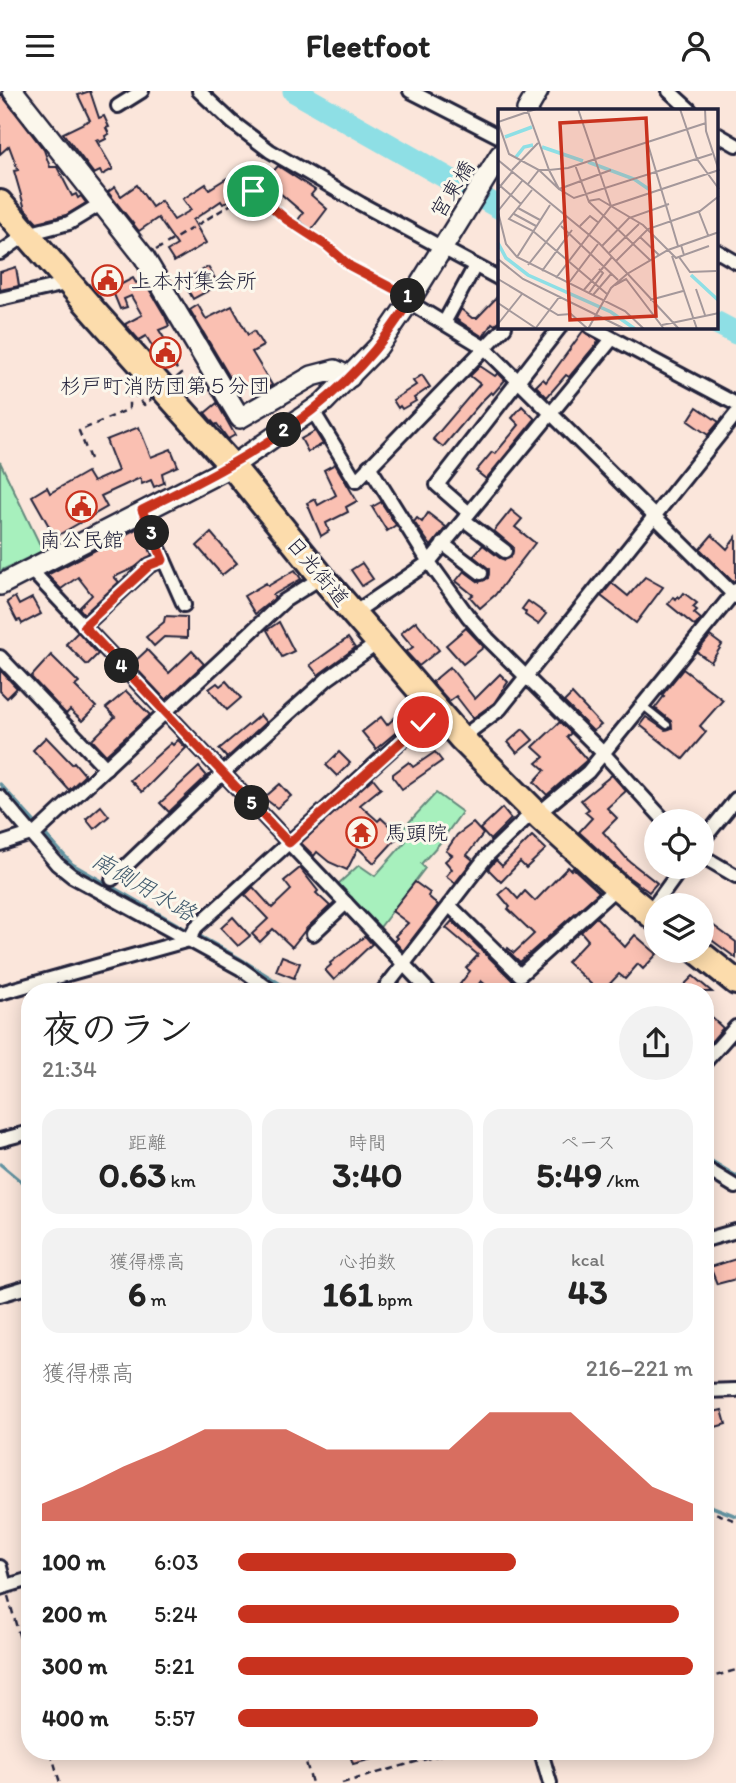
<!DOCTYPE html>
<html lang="ja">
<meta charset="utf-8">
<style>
body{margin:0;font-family:Itim,"Klee One",sans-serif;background:#f2f2f2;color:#222;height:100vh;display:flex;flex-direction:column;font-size:26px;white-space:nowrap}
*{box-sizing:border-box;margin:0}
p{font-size:23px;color:#767676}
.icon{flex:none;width:38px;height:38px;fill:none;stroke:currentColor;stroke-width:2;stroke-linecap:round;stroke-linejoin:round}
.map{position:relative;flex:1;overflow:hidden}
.side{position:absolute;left:21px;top:892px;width:693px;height:777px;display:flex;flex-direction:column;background:#fff;border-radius:28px;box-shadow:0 4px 18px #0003}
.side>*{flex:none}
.buttons{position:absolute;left:644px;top:718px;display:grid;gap:14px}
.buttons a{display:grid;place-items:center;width:70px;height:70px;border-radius:50%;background:#fff;box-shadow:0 4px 18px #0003;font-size:35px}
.pin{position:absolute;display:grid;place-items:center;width:60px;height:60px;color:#fff;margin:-30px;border:4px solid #fff;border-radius:50%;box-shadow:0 2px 7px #0007}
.km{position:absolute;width:35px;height:35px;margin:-18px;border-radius:50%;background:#222;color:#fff;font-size:19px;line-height:35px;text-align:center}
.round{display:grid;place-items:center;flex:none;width:74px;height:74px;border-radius:37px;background:#f2f2f2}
.headline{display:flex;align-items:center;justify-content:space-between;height:119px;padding:0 21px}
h1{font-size:38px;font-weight:700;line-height:52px}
.figures{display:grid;grid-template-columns:repeat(3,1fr);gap:10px;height:119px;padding:7px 21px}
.figures div{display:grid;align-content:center;border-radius:18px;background:#f2f2f2;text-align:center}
.figures b{font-size:35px;font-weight:700}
.figures small{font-size:19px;font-weight:400}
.figures p{font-size:19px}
.chart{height:196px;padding:14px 21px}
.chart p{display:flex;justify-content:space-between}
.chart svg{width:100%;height:126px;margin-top:7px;fill:#c8321e;opacity:.7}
ul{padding:0 21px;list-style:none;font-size:23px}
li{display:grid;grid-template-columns:112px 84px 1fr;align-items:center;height:52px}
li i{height:18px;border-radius:9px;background:#c8321e}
header{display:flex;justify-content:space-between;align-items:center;height:91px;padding:0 21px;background:#fff;font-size:32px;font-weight:700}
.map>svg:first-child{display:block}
</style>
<header><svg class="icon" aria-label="menu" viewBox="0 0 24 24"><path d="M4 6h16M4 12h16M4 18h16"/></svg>Fleetfoot<svg class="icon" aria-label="person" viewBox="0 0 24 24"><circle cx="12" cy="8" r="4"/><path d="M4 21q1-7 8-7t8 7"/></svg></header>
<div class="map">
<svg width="736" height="1692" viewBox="0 0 736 1692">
<rect width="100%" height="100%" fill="#fbe6db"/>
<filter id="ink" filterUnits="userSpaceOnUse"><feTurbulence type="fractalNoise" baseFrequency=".0143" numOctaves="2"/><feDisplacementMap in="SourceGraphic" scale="14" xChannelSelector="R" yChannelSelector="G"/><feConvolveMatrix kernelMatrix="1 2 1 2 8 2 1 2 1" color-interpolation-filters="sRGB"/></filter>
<g filter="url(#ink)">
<g fill="#a7f0bd" stroke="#64897c" stroke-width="2">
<path d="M0 371 43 460 0 480Z"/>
<path d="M436 702 462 721 439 753 421 773 425 777 378 839 337 794 359 774 375 785 406 750 399 742Z"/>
</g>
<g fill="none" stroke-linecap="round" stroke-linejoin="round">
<g stroke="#6393a1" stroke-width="3.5">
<path d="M0 693 38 735"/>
<path d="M43 741 72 773 189 840"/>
<path d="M196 843 239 867 293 901"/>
<path d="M705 1066 736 1085"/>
<path d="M0 1073 30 1098"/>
<path d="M705 1413 736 1425"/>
</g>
<g stroke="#8edfe5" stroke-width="23">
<path d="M294 0 500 117"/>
<path d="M717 232 736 242"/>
</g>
</g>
<g fill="#fac0b2" stroke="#22223b" stroke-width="2">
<path d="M90 0 99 27 104 25 109 36 106 37 109 43 105 45 106 48 100 51 98 48 96 49 113 78 102 84 100 80 94 83 63 42 90 29 78 4Z"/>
<path d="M0 2 44 59 50 76H57L72 105 76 103 78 107 81 105 86 112 66 124 37 131 25 118 14 80 18 79 9 55 0 63Z"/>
<path d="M278 75 315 99 311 104 327 118 311 139 298 129 303 122 281 103 272 113 256 99Z"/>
<path d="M227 87 238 104 223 113 221 110 193 129 206 152 174 171 167 160 177 154 158 127 139 140 108 101 115 96 121 105 137 94 152 116 161 110 174 129 191 119 183 108 206 93 209 98Z"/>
<path d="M16 176 19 195 0 199V181Z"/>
<path d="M208 176 216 189 210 192 213 197 193 208 183 190Z"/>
<path d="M116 182 120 194 133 187 136 192 143 188 165 225 169 235 159 239 174 263 162 271 146 245 139 249 125 233 142 224 131 205 124 208 127 216 120 218 111 196 99 200 95 189Z"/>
<path d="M500 203V229L495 234 492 232 483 246 456 228 461 218 472 227H477Z"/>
<path d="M198 214 206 228 232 215 248 244 254 240 263 255 252 261 272 294 260 301 253 291 238 300 190 219Z"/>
<path d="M583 240 599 250 569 286 566 284 547 306 536 295 543 288 546 291Z"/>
<path d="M480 275 495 285 498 282 505 289 493 303 491 301 482 310 443 356 433 348 480 293 470 285Z"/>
<path d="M422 284 430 296 414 307 416 310 402 318 400 315 398 317 393 309 416 294 413 290Z"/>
<path d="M217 312 235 344 228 348 217 333 215 334 205 322Z"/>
<path d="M522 315 535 328 486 388 476 380 492 361 495 363 519 334 512 327Z"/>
<path d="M697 316 719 331 708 344 688 330Z"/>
<path d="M139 336 151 366 171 358 178 375 162 382 164 392 154 396 151 389 142 393 140 387 101 405 107 416 55 446 32 405 47 396 50 402 87 381 93 391 118 380 106 349Z"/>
<path d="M315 340 323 353 308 361 301 348Z"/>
<path d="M335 373 357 410 346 416 348 421 326 432 329 440 321 445 307 412 315 408 318 414 336 404 324 379Z"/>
<path d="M381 411 396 434 387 440 372 416Z"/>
<path d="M511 419 522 428 515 436 535 452 495 504 480 517 470 506 473 504 456 490 464 480 479 491 488 487 489 478 473 465 483 454 500 467 505 469 511 466 513 456 494 440Z"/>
<path d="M428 422 446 436 431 455 414 431 417 427 422 431Z"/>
<path d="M140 436 152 464 134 477 114 486 119 491 84 523 79 517 92 504 78 486 61 498 47 484Z"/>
<path d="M211 442 237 472 222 484 197 455Z"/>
<path d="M712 444 727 458 736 446V488L733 491 700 458Z"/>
<path d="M362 472 373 488 362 495 351 479Z"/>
<path d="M295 479 301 488 273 504 275 507 255 523 244 505 266 492 268 495Z"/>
<path d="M645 486 663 496 636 532 601 505 612 492 628 505Z"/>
<path d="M684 502 697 512 693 516 697 519 694 522 701 528 695 535 668 513 673 506 676 508 678 505 680 507Z"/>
<path d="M15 506 19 514 32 507 41 523 22 533 20 529 17 530 7 511Z"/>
<path d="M528 510 546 523 538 533 525 524 526 521 522 518Z"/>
<path d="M165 525 187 526V547L164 546 154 555 146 546 164 531Z"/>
<path d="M416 530 439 559 419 575 406 561 413 556 401 542Z"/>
<path d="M279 531 294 560 282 566 267 539Z"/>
<path d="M466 537 484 556 463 573 446 554Z"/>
<path d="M78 541 98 563 87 574 66 553Z"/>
<path d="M710 545 722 554 711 571 697 561Z"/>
<path d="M348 547 355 557 318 584 310 574Z"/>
<path d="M147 559 169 582 192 560 204 573 166 609 132 573Z"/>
<path d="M51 564 79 592 75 595 96 616 82 630 70 619 66 623 31 586Z"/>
<path d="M450 576 475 608 500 583 508 591 494 612 473 627 456 605 449 610 432 591Z"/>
<path d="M683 578 723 609 700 635 706 641 683 668 640 634 646 626 665 639 672 637 671 630 655 617 664 605 662 604Z"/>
<path d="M0 579 17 597 7 607 0 600Z"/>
<path d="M226 590 241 607 227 619 209 598 217 592 220 595Z"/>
<path d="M126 600 150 624 106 664 92 649 115 626 106 617Z"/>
<path d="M572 603 601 634 593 640 564 611Z"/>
<path d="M403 619 412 628 376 658 362 641 381 626 387 634Z"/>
<path d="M260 624 266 631 227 667 219 658Z"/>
<path d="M560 631 571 642 567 646 587 669 547 704 534 691 545 679 537 672 544 666 533 656Z"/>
<path d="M523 638 533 649 517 662 508 651Z"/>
<path d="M46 646 72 673 74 671 85 684 69 699 33 659Z"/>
<path d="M178 649 186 657 142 701 130 689 171 652 173 654Z"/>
<path d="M339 661 350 672 337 685 326 674Z"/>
<path d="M435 661 442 670 402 698 393 686V683L409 671 413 676Z"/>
<path d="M199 676 207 685 169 721 160 712Z"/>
<path d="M612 684 626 700 607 717 617 727 603 741 628 769 657 792 649 801 627 785 579 741 592 727 585 721 589 718 581 709Z"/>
<path d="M373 687 381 697 360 714 378 730 381 727 393 738 390 742 396 748 374 772 358 757 347 779 329 771 317 761 314 765 301 752Z"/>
<path d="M280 693 291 705 277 717 264 707Z"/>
<path d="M101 715 109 725 94 738 86 728Z"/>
<path d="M502 717 511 728 490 749 480 738Z"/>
<path d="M473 732 483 743 467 764 473 769 455 792 446 785 452 778 445 770 452 764 446 760 457 744Z"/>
<path d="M532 745 546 758 526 777 520 771 501 791 488 778 496 769 502 775Z"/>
<path d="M568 776 571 779 573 777 599 801 520 871 507 859 508 857 514 862 534 843 508 818 510 816 499 803 507 796 518 808 525 800 535 810Z"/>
<path d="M300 777 318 800 316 802 330 815 307 837 292 856 273 838 260 851 252 843 268 828 245 804 253 796 272 817 291 799 284 790Z"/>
<path d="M415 791 430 802 428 805 438 814 403 860 394 850 397 847 395 845 408 832 392 820Z"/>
<path d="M233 826 250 845 238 855 221 837Z"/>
<path d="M596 826 625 856 635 844 657 863 643 878 638 873 625 888 619 883 602 901H585L592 894 567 871 588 849 581 841Z"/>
<path d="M452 830 514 891 505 901H494L481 890 473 901H454L470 880 466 877 478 864 446 837Z"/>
<path d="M707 830 736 851V867L702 842V837Z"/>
<path d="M365 845 372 853 334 889 325 879 331 874 330 872Z"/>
<path d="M282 865 300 872 294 887 276 880Z"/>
<path d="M693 885 712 901H677Z"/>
<path d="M710 925 723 937 705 958V930Z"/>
<path d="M736 1168V1188L717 1193 710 1176Z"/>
<path d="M722 1319 726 1333 705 1339V1323Z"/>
<path d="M349 1661H386L387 1664 353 1673Z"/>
</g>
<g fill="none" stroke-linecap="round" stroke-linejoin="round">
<defs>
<path id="lane" d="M642 614 667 634"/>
<g id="street">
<path d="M199 0 232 31 270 60 361 113 500 188"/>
<path d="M410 0 500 46"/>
<path d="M669 0 690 19"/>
<path d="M118 15 142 0"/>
<path d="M717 43 736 54"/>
<path d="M717 160 736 171"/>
<path d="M0 162 27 143 69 132 102 112"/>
<path d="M0 208 70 192"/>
<path d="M409 211 485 257 736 506"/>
<path d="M444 232 475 175"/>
<path d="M591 236 736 313"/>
<path d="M313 320 356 390 505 236"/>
<path d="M369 375 429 471 468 525 488 548 603 662 665 730"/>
<path d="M142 419 184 514"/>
<path d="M469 422 437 394 560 236"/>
<path d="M464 429 505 460"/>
<path d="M443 453 481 482"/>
<path d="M30 478 430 901"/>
<path d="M354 522 429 471 612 248"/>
<path d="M84 535 150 474 163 469"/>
<path d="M0 566 106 677"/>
<path d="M461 647 500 618 736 323"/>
<path d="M0 706 57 773 72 785 240 877 273 901"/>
<path d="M702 750 736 708"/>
<path d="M0 753 37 741 284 510 322 486"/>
<path d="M702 765 736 785"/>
<path d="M112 788 223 682 327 588 379 551"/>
<path d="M449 814 520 884 617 796"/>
<path d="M649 822 683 775"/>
<path d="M313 843 346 812"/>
<path d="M382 901 487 765 534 720 545 717 588 681 736 499"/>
<path d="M0 902 189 849 196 836 435 619"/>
<path d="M705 971 736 936"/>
<path d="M0 1049 30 1041"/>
<path d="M705 1077 736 1096"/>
<path d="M705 1149 736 1140"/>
<path d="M0 1204 30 1195"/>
<path d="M705 1300 736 1299"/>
<path d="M0 1476 5 1495"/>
<path d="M0 1497 30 1488"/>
<path d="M541 1661 550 1692"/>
</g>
<g id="secondary">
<path d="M13 0 144 166 240 327 312 285 335 279 350 286"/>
<path d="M527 19 538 0"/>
<path d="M0 494 232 375 324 311 378 256 409 211 500 64"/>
</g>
<g id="highway">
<path d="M0 112 97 224 232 375 322 486 461 647 540 726 617 796 656 828"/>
<path d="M696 859 736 891"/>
</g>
</defs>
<use href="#lane" stroke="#22223b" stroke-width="11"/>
<use href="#street" stroke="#22223b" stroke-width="18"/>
<use href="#secondary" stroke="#22223b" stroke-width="24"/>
<use href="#highway" stroke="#22223b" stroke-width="30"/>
<g stroke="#22223b" stroke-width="2.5" stroke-dasharray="7 5" stroke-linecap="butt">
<path d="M156 159 253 100 287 129 327 155 350 175 399 201"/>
<path d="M90 368 79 340 129 318V304L139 296"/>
<path d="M705 1418 736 1430"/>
<path d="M8 1505 30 1583"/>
<path d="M705 1588 736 1579"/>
<path d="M51 1661 60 1692"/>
<path d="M303 1661 312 1692"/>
<path d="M342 1692 451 1661"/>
</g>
<use href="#lane" stroke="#fbf7ec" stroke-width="6"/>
<use href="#street" stroke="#fbf7ec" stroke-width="12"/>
<use href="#secondary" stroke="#fbf7ec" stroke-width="19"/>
<use href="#highway" stroke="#fcdcac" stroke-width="24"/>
<path stroke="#22223b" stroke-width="2.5" stroke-dasharray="7 5" stroke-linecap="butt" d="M132 301 144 314 181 283 172 272"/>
</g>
</g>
<g fill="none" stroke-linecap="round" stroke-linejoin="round" filter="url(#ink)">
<defs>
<path id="route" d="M253 100 287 129 327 155 350 175 411 207C348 315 250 366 142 419L163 469 150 474 84 535 289 752 423 631"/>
</defs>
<use href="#route" stroke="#fff" stroke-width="14"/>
<use href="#route" stroke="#c8321e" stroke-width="9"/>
</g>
<defs>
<symbol id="civic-ring" viewBox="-11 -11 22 22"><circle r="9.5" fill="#fbf7ec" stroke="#c8321e" stroke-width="1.5"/><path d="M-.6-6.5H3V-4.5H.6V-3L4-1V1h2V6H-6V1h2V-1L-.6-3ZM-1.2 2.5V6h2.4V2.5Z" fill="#c8321e"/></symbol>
<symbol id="temple-ring" viewBox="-11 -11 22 22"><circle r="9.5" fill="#fbf7ec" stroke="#c8321e" stroke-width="1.5"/><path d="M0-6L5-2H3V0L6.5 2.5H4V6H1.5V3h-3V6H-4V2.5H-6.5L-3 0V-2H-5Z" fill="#c8321e"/></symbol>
</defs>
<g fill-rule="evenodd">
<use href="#civic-ring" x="90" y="172" width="35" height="35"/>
<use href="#civic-ring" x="148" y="244" width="35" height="35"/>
<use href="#civic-ring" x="64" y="398" width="35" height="35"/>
<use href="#temple-ring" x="344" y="724" width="35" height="35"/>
</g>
<g text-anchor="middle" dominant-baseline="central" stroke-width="6" stroke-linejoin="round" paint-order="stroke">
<g font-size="21" fill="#22223b" stroke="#fbf7ec">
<text transform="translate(452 98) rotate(-58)">宮東橋</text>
<text transform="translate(318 480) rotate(50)">日光街道</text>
</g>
<g font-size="21" fill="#22223b" stroke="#fbf7ec" text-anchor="start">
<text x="131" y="189">上本村集会所</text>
<text x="165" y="294" text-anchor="middle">杉戸町消防団第５分団</text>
<text x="82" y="448" text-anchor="middle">南公民館</text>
<text x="385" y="741">馬頭院</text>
</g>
<g font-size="23" font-style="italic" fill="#425b6e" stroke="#fbf7ec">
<text transform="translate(144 795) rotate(30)">南側用水路</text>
</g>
</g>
<g transform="translate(498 18)">
<rect width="220" height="220" fill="#fbe6db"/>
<path fill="none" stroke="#8edfe5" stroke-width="3.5" d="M7 28 34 18M44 38 85 52M18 48 26 38 35 36M90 53 136 70 152 81M0 134 8 149 30 166 113 203 137 220M193 166 220 191"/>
<path fill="none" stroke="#a4989b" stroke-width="2" d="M29 0 51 61 70 59 208 14M38 0 0 13 11 45 41 61 61 80 113 61M182 0 199 50 221 80M207 0 208 22 221 62M149 32 180 137M0 51 101 134 181 220M77 56 91 93 152 151M14 61 40 34M0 75 23 95M30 75 41 61H51L61 80 76 89 214 45M0 80 14 63M34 81 11 110 35 122 109 185M90 92 101 90 145 116 178 149 186 146M113 97 221 61M20 99 42 111M0 102 24 72M0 103 8 135 19 148 127 202 146 220M201 103 210 126M16 105 38 117M63 117 120 171M82 117 92 107 101 114M142 128 161 146M183 136 186 146 211 137M104 137 131 109 171 95M111 144 141 115M174 147 199 220M19 148 52 96M181 148 192 163 218 162M0 150 25 170 127 220M118 152 150 120 202 102 221 87M30 156 68 108M44 162 74 121M58 169 113 97 80 0M0 170 60 206 73 205 90 220M70 175 100 135M117 176 128 170 166 220M198 180 207 206M85 182 114 148M91 184 105 164 101 160M95 186 113 165M152 191 185 182M0 194 39 220M0 215 24 185M164 216 221 204M37 220 62 187M90 220 113 179 129 165 170 141 221 123"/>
<path fill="#c8321e" fill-opacity="0.15" stroke="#c8321e" stroke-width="3.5" d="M148 9 158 207 72 211 62 14Z"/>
<rect width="220" height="220" fill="none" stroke="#22223b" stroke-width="3.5"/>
</g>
</svg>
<div class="buttons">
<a><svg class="icon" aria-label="locate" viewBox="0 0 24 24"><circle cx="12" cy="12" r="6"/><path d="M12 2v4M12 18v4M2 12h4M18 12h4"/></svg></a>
<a><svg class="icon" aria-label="layers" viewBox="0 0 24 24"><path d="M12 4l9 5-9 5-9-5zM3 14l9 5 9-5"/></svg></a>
</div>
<div class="pin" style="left:253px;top:100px;background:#1e9e55"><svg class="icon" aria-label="arrive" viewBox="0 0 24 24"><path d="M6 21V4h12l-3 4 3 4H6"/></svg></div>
<div class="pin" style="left:423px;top:631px;background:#d93025"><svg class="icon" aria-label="check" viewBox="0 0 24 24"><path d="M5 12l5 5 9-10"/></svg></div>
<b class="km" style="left:408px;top:205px">1</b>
<b class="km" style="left:284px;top:339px">2</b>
<b class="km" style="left:152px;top:442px">3</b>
<b class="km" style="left:122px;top:575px">4</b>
<b class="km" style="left:252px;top:712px">5</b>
<section class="side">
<div class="headline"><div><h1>夜のラン</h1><p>21:34</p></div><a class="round"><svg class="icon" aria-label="share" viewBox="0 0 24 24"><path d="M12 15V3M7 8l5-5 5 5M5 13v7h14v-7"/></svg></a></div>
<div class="figures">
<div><p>距離</p><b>0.63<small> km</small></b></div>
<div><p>時間</p><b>3:40</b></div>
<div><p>ペース</p><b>5:49<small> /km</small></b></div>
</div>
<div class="figures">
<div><p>獲得標高</p><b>6<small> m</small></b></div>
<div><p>心拍数</p><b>161<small> bpm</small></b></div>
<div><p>kcal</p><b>43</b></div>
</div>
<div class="chart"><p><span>獲得標高</span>216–221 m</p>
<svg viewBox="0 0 160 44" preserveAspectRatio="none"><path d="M0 44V38L10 32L20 25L30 19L40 12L50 12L60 12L70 19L80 19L90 19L100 19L110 6L120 6L130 6L140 19L150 32L160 38V44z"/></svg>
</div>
<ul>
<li><b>100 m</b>6:03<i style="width:61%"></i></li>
<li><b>200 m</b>5:24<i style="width:97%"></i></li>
<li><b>300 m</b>5:21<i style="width:100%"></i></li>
<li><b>400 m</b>5:57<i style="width:66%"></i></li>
</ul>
</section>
</div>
